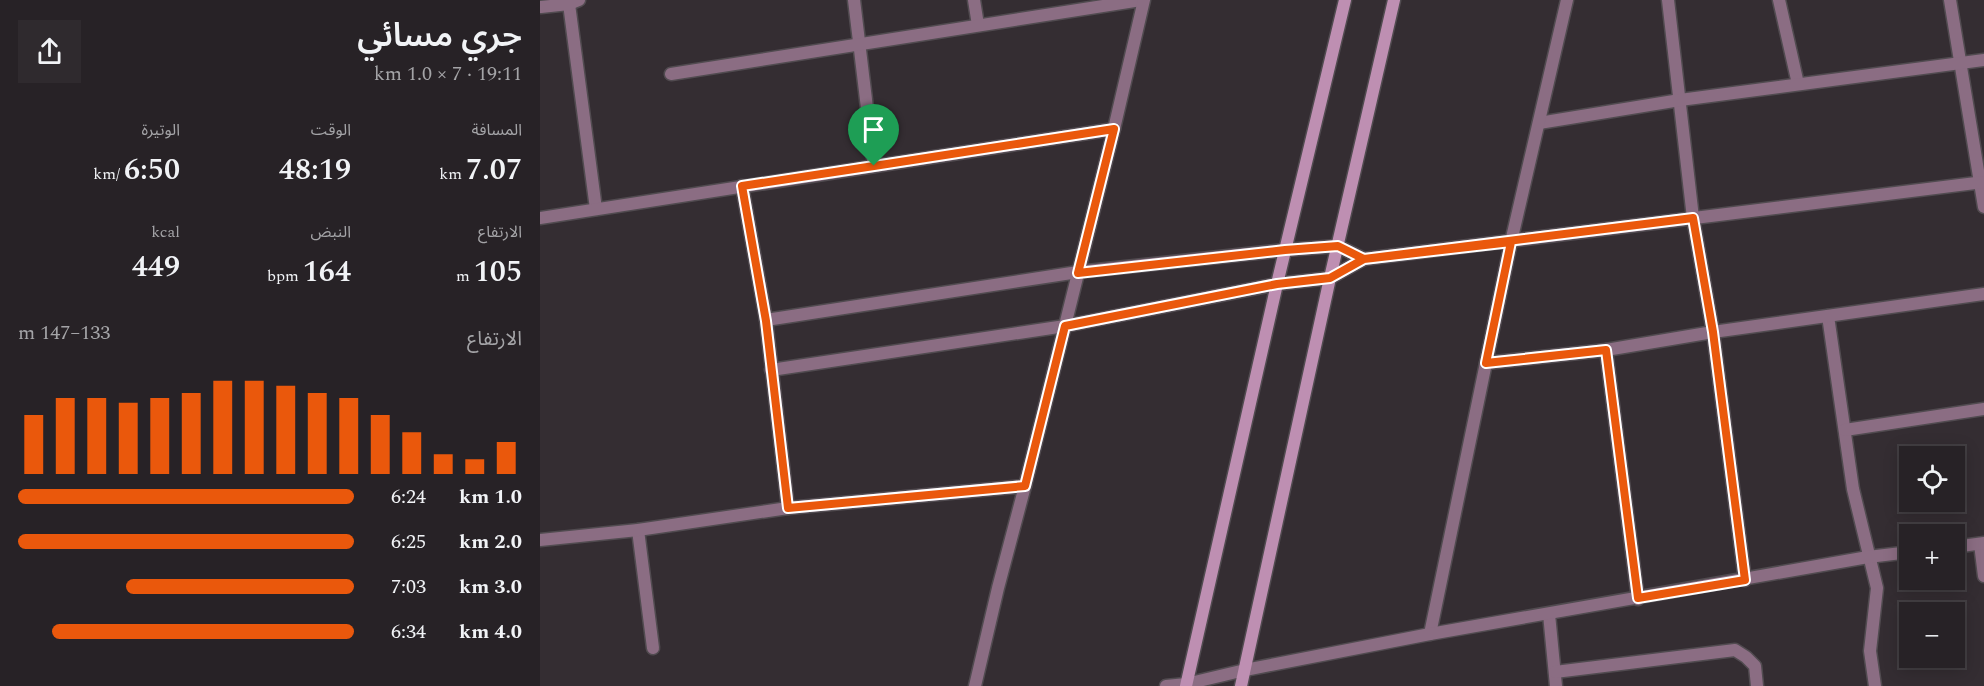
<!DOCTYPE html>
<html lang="ar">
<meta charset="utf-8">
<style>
body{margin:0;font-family:Spectral,"Noto Sans Arabic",serif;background:#2f2a2e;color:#f1f3f6;direction:rtl;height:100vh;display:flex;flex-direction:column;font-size:22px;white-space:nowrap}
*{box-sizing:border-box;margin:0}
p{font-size:20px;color:#a4a4a7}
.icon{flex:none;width:33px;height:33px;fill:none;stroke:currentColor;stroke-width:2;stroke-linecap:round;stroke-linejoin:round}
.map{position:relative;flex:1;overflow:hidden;direction:ltr}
.drawer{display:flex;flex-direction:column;background:#272226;width:540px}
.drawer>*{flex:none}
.controls{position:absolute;left:1359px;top:446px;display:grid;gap:12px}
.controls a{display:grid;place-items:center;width:66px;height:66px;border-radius:0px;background:#272226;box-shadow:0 3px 15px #0003,0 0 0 2px #433f43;font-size:30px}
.pin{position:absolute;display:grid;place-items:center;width:51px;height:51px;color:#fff;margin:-62px -26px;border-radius:50% 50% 50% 0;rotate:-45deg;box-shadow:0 0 6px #0007}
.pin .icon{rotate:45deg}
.round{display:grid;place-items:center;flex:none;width:63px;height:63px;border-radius:0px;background:#2f2a2e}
.summary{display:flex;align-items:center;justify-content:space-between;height:102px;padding:0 18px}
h1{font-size:33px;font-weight:600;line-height:45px}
.figures{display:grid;grid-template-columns:repeat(3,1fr);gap:9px;height:102px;padding:6px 18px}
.figures div{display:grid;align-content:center}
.figures b{font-size:30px;font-weight:600}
.figures small{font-size:16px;font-weight:400}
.figures p{font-size:16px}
.chart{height:168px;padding:12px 18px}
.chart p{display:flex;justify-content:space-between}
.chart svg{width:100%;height:108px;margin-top:6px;stroke:#ea580c;stroke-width:6}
ul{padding:0 18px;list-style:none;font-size:20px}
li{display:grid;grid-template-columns:96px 72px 1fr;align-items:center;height:45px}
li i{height:15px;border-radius:8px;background:#ea580c}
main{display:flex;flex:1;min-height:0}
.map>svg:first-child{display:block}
</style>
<main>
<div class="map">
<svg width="1444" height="686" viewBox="0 0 1444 686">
<rect width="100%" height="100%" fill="#342d32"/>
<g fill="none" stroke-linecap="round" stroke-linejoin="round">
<defs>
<g id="street">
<path d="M314 0 334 166"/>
<path d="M434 0 438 25"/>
<path d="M1128 0 1153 218 1173 332 1205 580"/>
<path d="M1239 0 1258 84"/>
<path d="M1410 0 1444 207"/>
<path d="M29 4 56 209"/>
<path d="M1 7 29 4 39 0"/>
<path d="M131 74 601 0"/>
<path d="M999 123 1140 100 1444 60"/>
<path d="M202 186 226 320 248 508"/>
<path d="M0 218 574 129"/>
<path d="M824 259 1444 182"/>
<path d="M1288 316 1313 489 1337 588 1330 651 1335 686"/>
<path d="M226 320 538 272 745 250 798 246 824 259 790 278 737 284 525 326 231 370"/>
<path d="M1066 350 1098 599"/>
<path d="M946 363 1066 350 1173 332 1444 294"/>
<path d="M1305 430 1444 409"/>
<path d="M485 486 574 129 604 0"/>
<path d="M98 530 113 648"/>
<path d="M0 540 98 530 248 508 485 486 458 588 435 686"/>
<path d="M1440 544 1444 576"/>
<path d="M1414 547 1444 543"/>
<path d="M1009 614 1016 686"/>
<path d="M890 634 971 242 1027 0"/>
<path d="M1015 672 1195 650 1206 657 1215 666 1217 686"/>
<path d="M626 686 646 684 705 670 890 634 1328 557 1370 552"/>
</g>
<g id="secondary">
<path d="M646 686 737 284 805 0"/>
<path d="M701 686 790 278 854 0"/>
</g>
</defs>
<use href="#street" stroke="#514b50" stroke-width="15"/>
<use href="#secondary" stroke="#514b50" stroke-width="15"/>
<use href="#street" stroke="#8b6d83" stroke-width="12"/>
<use href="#secondary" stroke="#be8fb2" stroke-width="12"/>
</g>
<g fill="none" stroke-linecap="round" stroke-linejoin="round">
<defs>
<path id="route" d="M334 166 202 186 226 321 248 508 485 486 525 326 737 284 790 278 824 259 971 242 946 363 1066 350 1098 598 1205 580 1173 332 1153 218 824 259 798 246 745 250 538 273 574 129 334 166"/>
</defs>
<use href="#route" stroke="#fff" stroke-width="12"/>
<use href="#route" stroke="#ea580c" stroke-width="8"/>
</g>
</svg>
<div class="controls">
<a><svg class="icon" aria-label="locate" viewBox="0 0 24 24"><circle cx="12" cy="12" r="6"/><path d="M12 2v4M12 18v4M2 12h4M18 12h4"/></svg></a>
<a>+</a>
<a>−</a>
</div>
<div class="pin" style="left:334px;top:166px;background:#1e9e55"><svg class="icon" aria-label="arrive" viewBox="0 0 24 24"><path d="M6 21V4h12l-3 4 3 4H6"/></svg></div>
</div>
<section class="drawer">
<div class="summary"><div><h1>جري مسائي</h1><p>19:11 · 7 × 1.0 km</p></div><a class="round"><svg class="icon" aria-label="share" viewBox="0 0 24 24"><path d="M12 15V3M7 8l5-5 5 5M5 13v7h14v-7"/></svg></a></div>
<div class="figures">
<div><p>المسافة</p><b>7.07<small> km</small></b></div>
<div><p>الوقت</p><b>48:19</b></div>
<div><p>الوتيرة</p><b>6:50<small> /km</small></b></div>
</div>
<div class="figures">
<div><p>الارتفاع</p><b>105<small> m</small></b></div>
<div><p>النبض</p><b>164<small> bpm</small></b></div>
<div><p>kcal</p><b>449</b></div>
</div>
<div class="chart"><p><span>الارتفاع</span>133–147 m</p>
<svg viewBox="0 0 160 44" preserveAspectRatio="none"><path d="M5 44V20M15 44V13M25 44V13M35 44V15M45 44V13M55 44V11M65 44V6M75 44V6M85 44V8M95 44V11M105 44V13M115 44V20M125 44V27M135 44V36M145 44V38M155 44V31"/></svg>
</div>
<ul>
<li><b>1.0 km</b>6:24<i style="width:100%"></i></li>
<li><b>2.0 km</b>6:25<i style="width:100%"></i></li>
<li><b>3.0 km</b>7:03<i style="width:68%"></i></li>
<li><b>4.0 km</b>6:34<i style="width:90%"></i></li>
</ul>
</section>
</main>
